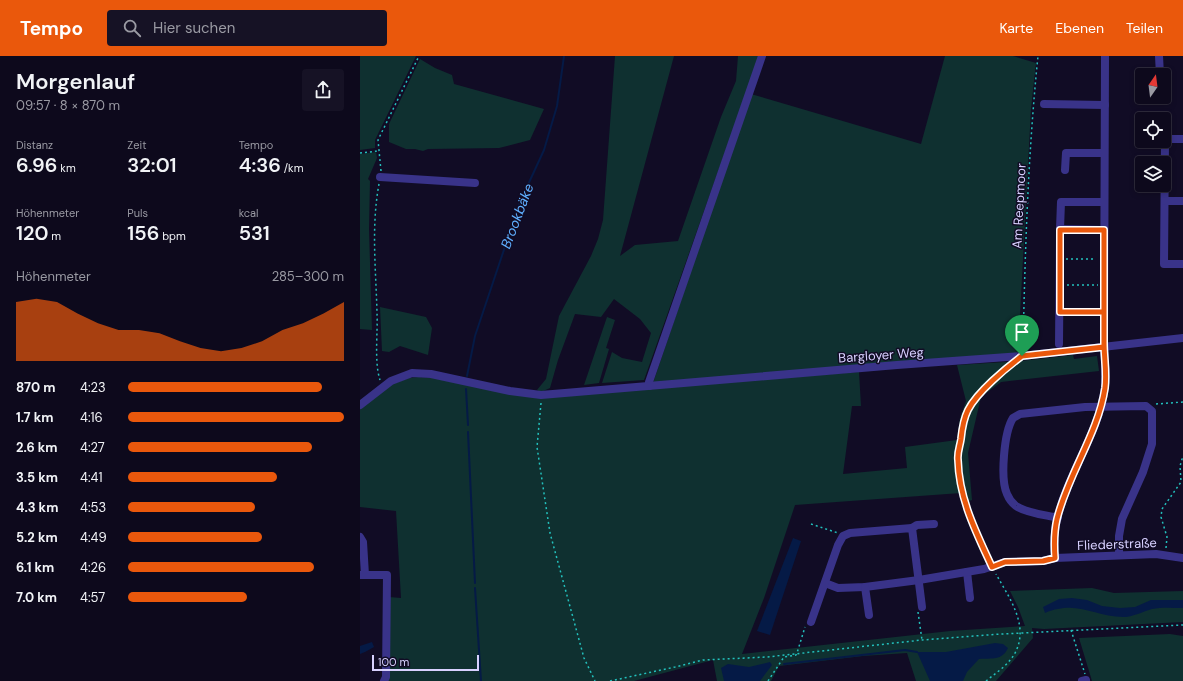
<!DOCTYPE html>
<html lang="de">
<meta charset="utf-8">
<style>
body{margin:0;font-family:"DM Sans",sans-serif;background:#161225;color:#f1f3f6;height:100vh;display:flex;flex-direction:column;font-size:15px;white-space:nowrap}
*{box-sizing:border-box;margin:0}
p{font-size:13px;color:#9a9aa3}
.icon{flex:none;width:22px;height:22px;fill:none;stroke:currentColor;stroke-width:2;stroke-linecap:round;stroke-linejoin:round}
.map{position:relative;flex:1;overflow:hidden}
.sheet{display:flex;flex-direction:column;background:#0d091c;width:360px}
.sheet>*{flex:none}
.needle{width:26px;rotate:14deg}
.fabs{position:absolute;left:775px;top:12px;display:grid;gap:8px}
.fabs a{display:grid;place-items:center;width:36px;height:36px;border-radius:4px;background:#0d091c;box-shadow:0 2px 6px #0003,0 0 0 1px #2d2a3b;font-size:20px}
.scale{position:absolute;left:12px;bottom:10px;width:107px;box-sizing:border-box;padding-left:4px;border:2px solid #d8d1ff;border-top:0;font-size:11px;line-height:14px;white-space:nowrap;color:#d8d1ff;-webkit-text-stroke:3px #110c25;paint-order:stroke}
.pin{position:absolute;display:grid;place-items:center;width:34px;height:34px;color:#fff;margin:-41px -17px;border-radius:50% 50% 50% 0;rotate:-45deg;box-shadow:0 0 4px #0007}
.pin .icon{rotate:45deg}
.round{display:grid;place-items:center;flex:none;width:42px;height:42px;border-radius:4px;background:#161225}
.summary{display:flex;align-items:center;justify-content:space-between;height:68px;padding:0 16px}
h1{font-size:22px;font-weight:600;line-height:30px}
.stats{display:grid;grid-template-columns:repeat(3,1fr);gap:6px;height:68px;padding:4px 16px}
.stats div{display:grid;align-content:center}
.stats b{font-size:20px;font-weight:600}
.stats small{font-size:11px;font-weight:400}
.stats p{font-size:11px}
.chart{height:112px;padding:8px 16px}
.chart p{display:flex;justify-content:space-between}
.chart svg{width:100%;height:72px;margin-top:4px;fill:#ea580c;opacity:.7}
ul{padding:0 16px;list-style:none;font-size:13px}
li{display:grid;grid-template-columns:64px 48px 1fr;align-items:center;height:30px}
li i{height:10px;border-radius:5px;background:#ea580c}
header{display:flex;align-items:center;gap:24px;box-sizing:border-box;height:56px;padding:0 20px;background:#ea580c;color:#fff}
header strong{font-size:19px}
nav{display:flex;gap:22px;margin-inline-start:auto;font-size:14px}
.search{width:280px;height:36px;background:#161225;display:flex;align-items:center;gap:10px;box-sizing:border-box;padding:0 14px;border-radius:4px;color:#9a9aa3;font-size:15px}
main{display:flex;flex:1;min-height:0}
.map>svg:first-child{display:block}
</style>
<header>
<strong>Tempo</strong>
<div class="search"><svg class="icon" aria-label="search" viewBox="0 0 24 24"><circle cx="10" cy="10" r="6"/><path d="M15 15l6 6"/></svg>Hier suchen</div>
<nav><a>Karte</a><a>Ebenen</a><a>Teilen</a></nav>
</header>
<main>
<section class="sheet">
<div class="summary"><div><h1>Morgenlauf</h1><p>09:57 · 8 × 870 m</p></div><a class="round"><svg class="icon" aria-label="share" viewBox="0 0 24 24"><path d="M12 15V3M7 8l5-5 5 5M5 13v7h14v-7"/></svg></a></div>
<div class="stats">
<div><p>Distanz</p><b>6.96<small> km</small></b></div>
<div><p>Zeit</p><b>32:01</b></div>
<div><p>Tempo</p><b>4:36<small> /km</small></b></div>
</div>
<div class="stats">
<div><p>Höhenmeter</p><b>120<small> m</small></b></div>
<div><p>Puls</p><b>156<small> bpm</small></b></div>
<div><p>kcal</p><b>531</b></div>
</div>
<div class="chart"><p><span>Höhenmeter</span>285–300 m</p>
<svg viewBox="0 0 160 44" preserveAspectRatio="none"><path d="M0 44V8L10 6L20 8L30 15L40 21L50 25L60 25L70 27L80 32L90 36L100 38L110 36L120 32L130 25L140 21L150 15L160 8V44z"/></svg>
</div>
<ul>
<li><b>870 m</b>4:23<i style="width:90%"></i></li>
<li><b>1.7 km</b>4:16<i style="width:100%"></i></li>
<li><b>2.6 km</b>4:27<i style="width:85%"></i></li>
<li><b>3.5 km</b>4:41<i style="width:69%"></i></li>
<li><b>4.3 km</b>4:53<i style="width:59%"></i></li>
<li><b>5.2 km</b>4:49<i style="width:62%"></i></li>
<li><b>6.1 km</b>4:26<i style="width:86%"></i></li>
<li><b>7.0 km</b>4:57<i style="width:55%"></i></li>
</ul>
</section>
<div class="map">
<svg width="823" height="625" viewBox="0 0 823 625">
<rect width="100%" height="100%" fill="#110c25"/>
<g fill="#0f3030">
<path d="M0 0H56L15 84V92L0 94Z"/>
<path d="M255 0H314L260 200 275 189 318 185 361 61 376 25 378 0H399L284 324 242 327 252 296 262 302 282 306 291 277 280 263 254 243 241 261 215 258 198 304 190 332 181 336 177 334 186 323 199 260 231 200 238 183 243 164Z"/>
<path d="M585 0H653L676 7 671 53 658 297 293 327 391 38 561 88Z"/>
<path d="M60 3 75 12 92 19 94 28 184 53 170 84 139 92 68 93 63 95 55 93H46L29 86V68Z"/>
<path d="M16 96 17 102 8 123 10 125 9 173 12 274 0 273V98Z"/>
<path d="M20 251 66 261 72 272 68 299 40 290 29 296 22 295Z"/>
<path d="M247 261 255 264 246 292 249 293 239 327 224 329Z"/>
<path d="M713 299 714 303 737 300 739 315 641 326 621 341 608 397 612 444 603 447 601 437 435 449 404 542 382 598 590 575 665 570 658 551 650 535 732 532 754 537 823 535V566L684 573 672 572 673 582 636 625H556L547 597 503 600 419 610 411 625H357L353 604 274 625H27L29 541 41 542 36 455 0 451V352L33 328 49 322 58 321 73 322 142 336 287 332 499 316 501 350H492L483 418 547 412 545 391 597 384 600 362 606 345 597 309 661 305Z"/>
<path d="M810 578 823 580V625H732L719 582Z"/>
</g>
<g fill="#051a46">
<path d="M433 482 441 485 410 579 397 575Z"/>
<path d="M712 542 727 544 742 550 760 552 775 551 791 544H823V552C813 552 802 551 792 553 784 555 775 560 766 561 734 562 719 543 685 557L683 551 699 543Z"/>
<path d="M12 586 14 591 5 596 0 598V590Z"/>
<path d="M635 587 643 588 648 592C642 605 632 602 619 603L607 616 603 625H570L557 596H586Z"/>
<path d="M410 606 412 609 400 625H364L361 612 368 608 389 611Z"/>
</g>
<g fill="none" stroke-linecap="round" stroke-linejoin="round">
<g stroke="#051a46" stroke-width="2">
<path d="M107 320 115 280 160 146 184 94 197 50 204 0"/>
<path d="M106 333 108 369"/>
<path d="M108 376 115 527"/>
<path d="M115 532 121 625"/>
<path d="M424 608 545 594 557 596"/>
</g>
<g stroke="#23c1bd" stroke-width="1.5" stroke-dasharray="2 3" stroke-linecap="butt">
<path d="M0 97 18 95"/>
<path d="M21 115 18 84 59 0"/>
<path d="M19 128C11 171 16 214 17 257 18 276 14 306 20 324"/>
<path d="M706 203H736"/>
<path d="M707 229H738"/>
<path d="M663 293C665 196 668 98 678 0"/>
<path d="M181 347 177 391 190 477 224 602 235 625"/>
<path d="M796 348 823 346"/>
<path d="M451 468 478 477"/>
<path d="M806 492 807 481 801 461 802 453 821 426 820 410 823 400"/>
<path d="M629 503 613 469 606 451 598 402 602 374 608 354 616 341 652 308"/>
<path d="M558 556 562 584"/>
<path d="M711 574 725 618"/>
<path d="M250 625 315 611 343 604 407 601 562 584 641 578 823 569"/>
<path d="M408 625 424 601 436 599 437 597 445 571"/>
<path d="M626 625C637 616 650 608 656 595 669 568 648 540 636 518"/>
</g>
<g stroke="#393389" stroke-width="8">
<path d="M799 0 800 19"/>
<path d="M684 48 745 49"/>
<path d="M823 83H805L804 208H823"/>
<path d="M705 114 706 97H744"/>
<path d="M20 121 115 127"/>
<path d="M805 145H823"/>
<path d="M700 173 701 146H744"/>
<path d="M700 256H744"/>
<path d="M699 288 700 173 744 174"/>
<path d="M289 330V326L402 0"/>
<path d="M0 349 31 325 52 317 71 318 150 335 181 339 537 309 662 300 823 282"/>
<path d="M698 462C686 459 666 457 656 450 652 447 649 443 647 438 640 423 644 376 653 362L660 358 725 351 786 350 792 355V388L783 416 762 463 759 480V499"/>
<path d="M552 472 557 469 574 468"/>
<path d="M0 481 3 486 5 519"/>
<path d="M695 502C694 489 694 476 697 463 708 417 739 377 745 331 746 317 745 304 744 291L745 0"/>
<path d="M607 516 610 542"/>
<path d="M0 519H27L26 621 24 625"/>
<path d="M465 527 478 532 505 531 559 524 624 513 645 506 683 505 695 502 796 498 823 502"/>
<path d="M505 531 509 559"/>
<path d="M451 566 478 489 483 480 490 477 552 472 562 551"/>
<path d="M722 625 726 624"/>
</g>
</g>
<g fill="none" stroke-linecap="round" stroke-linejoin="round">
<defs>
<path id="route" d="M662 300C646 312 617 336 608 354 604 362 602 373 601 383 600 390 597 397 598 404 599 443 616 476 632 511L645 506 683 505 695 502C694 489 694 476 697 463 708 418 738 378 745 332 747 316 744 302 744 286 744 249 744 212 744 174H700V256H744V291L662 300"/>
</defs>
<use href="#route" stroke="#fff" stroke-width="8"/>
<use href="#route" stroke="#ea580c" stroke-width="5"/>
</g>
<g text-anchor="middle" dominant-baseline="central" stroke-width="3" stroke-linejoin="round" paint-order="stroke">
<g font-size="13" fill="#d8d1ff" stroke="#110c25">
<text transform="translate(659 150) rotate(-87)">Am Reepmoor</text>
<text transform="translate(521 299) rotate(-4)">Bargloyer Weg</text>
<text transform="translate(757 488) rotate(-2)">Fliederstraße</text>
</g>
<g font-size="14" font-style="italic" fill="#5fafff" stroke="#110c25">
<text transform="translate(157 160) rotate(-69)">Brookbäke</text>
</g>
</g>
</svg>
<div class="fabs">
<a><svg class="needle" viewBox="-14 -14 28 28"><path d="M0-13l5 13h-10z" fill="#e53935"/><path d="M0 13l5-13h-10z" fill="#9a9aa3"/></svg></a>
<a><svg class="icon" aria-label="locate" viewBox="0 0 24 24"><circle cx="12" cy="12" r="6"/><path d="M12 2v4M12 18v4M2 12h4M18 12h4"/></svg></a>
<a><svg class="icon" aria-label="layers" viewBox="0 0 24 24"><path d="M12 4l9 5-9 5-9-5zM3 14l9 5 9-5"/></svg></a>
</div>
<div class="scale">100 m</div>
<div class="pin" style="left:662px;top:300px;background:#1e9e55"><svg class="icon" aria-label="arrive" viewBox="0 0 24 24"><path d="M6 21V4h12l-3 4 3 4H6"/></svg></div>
</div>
</main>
